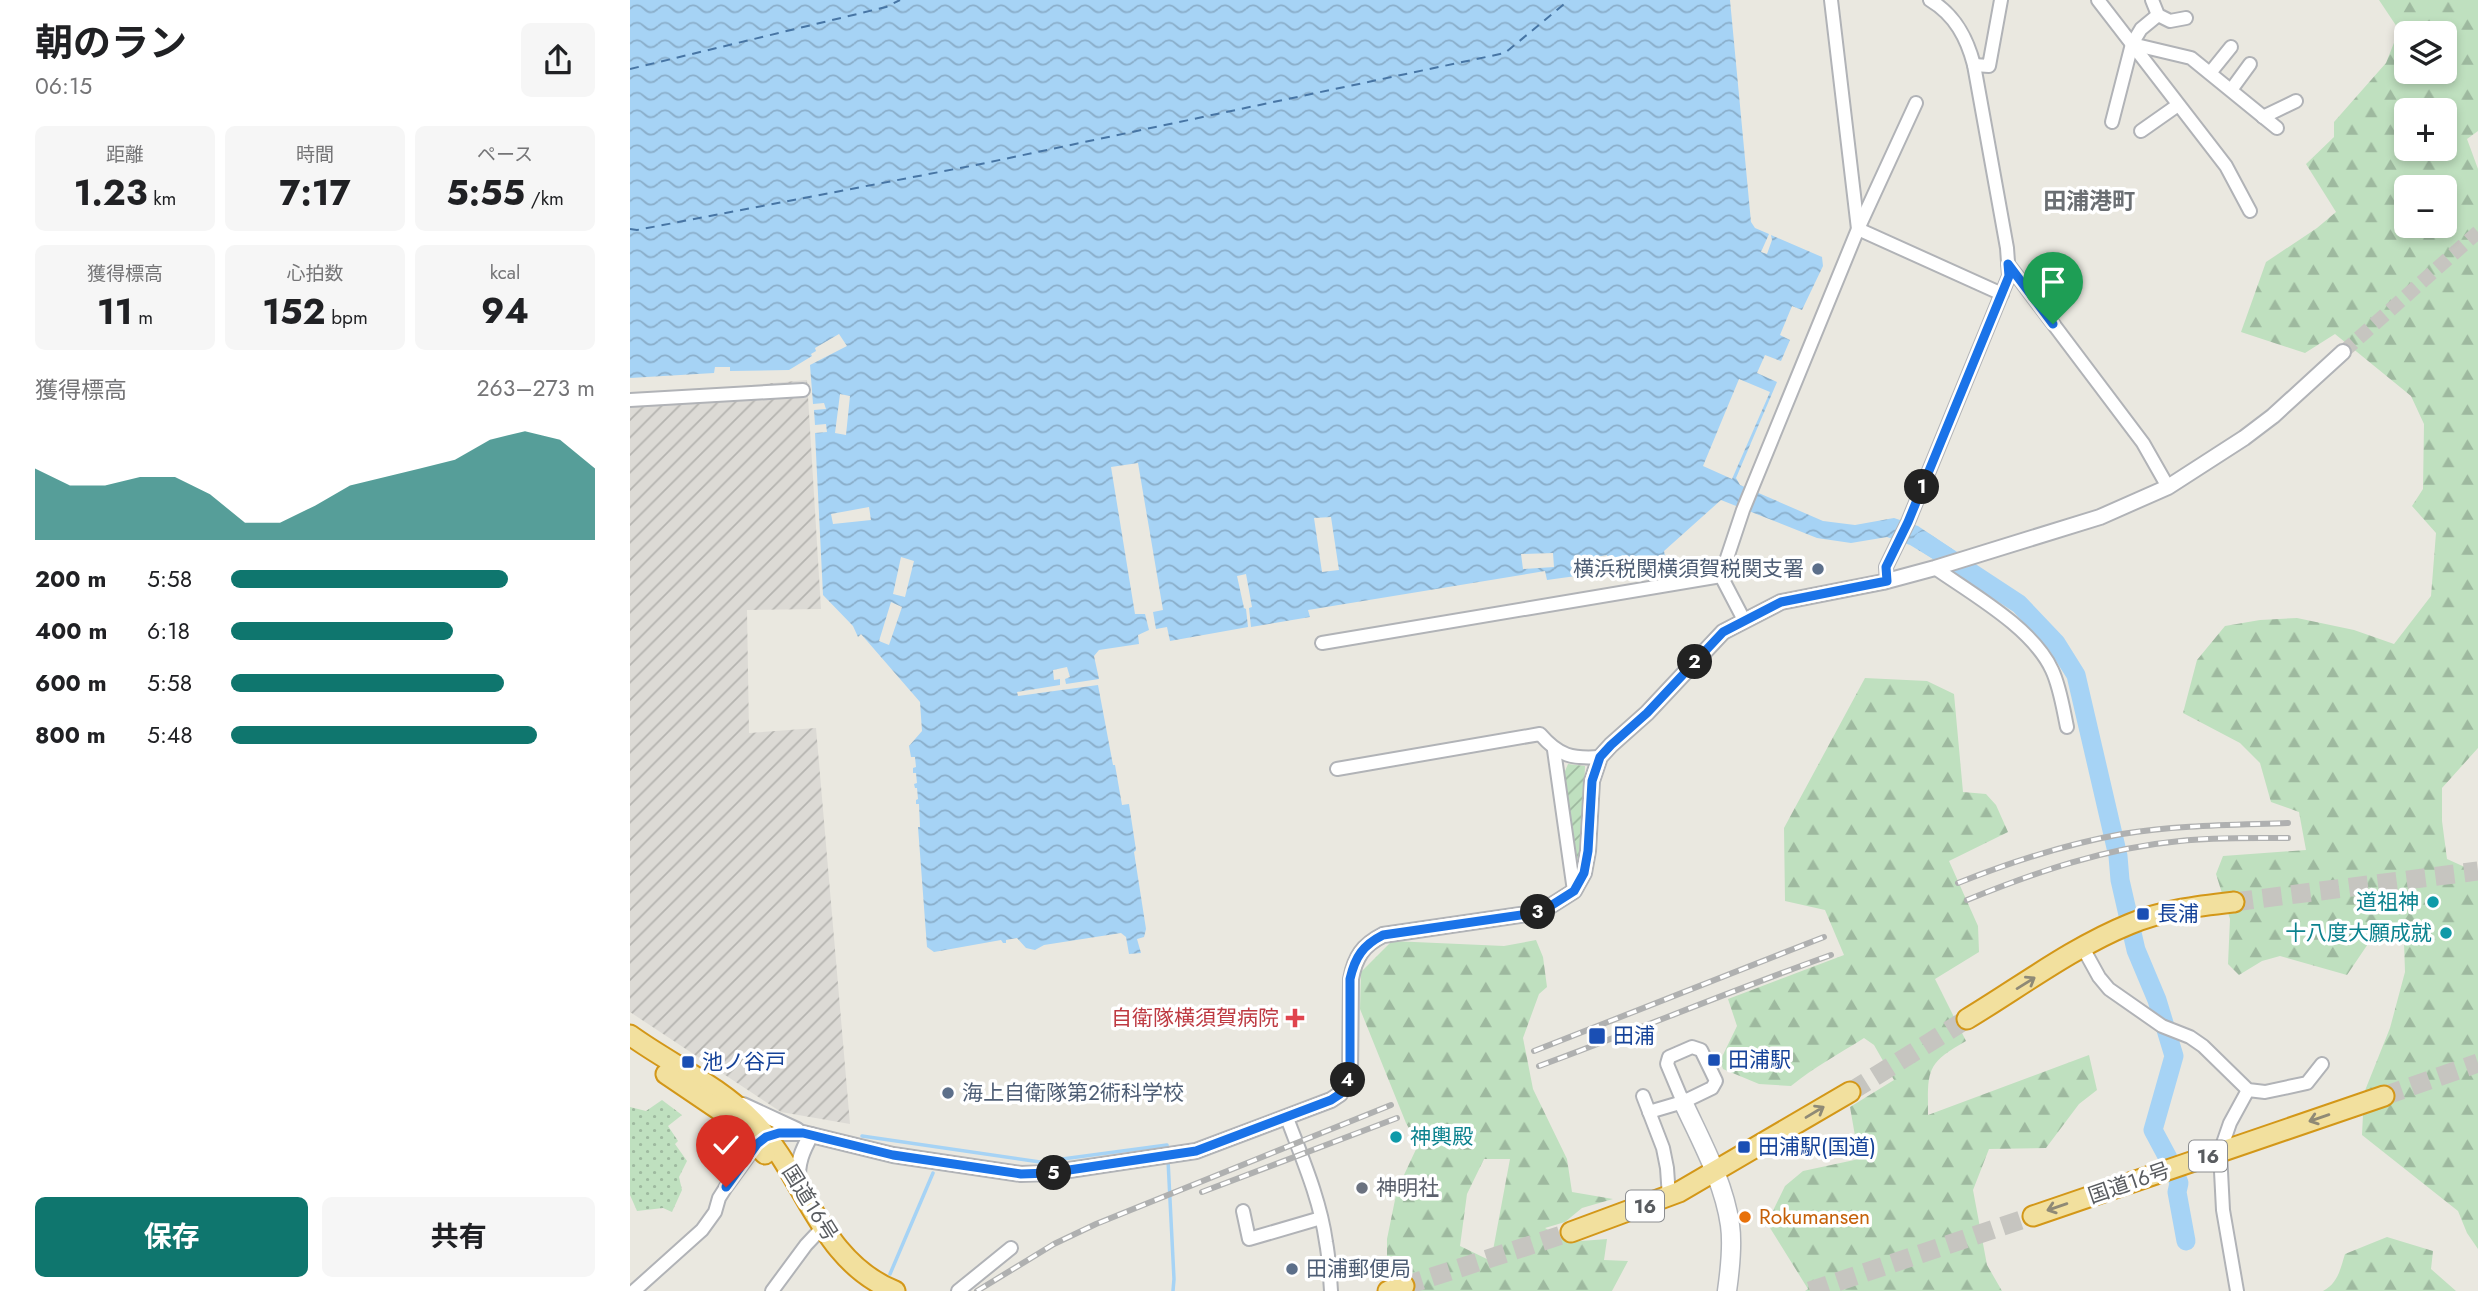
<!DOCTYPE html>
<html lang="ja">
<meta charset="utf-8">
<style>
body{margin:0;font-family:Jost,"Noto Sans JP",sans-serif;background:#f6f6f6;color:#202124;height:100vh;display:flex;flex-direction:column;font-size:26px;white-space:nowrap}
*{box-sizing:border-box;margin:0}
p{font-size:23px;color:#757577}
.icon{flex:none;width:38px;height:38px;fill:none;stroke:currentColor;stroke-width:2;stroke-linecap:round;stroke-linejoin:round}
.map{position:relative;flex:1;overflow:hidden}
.side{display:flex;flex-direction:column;background:#fff;width:630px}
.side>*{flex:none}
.buttons{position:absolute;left:1764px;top:21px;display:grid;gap:14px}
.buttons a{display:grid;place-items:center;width:63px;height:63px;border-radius:10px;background:#fff;box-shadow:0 4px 10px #0003;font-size:35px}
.pin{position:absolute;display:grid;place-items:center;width:60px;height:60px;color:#fff;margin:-72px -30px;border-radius:50% 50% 50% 0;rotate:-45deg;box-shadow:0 0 7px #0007}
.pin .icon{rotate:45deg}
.km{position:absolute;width:35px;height:35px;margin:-18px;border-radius:50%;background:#222;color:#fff;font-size:19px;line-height:35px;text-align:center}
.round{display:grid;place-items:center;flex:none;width:74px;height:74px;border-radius:10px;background:#f6f6f6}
.headline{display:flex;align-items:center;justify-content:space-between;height:119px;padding:0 35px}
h1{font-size:38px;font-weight:700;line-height:52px}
.figures{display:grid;grid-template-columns:repeat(3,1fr);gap:10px;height:119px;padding:7px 35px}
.figures div{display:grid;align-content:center;border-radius:10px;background:#f6f6f6;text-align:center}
.figures b{font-size:35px;font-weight:700}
.figures small{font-size:19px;font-weight:400}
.figures p{font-size:19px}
.chart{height:196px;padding:14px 35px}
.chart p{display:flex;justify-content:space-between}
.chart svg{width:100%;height:126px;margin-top:7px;fill:#0f766e;opacity:.7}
.button{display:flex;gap:14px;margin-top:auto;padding:14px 35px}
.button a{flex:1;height:80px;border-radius:10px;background:#0f766e;color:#fff;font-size:28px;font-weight:700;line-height:80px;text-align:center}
.button a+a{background:#f6f6f6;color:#202124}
ul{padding:0 35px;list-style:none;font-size:23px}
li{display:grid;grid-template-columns:112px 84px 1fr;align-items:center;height:52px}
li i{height:18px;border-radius:9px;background:#0f766e}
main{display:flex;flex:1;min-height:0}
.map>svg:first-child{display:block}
</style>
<main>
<section class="side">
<div class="headline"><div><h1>朝のラン</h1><p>06:15</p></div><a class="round"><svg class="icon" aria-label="share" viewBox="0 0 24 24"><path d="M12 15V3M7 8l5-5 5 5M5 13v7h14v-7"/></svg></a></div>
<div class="figures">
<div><p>距離</p><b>1.23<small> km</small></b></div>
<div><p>時間</p><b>7:17</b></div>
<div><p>ペース</p><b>5:55<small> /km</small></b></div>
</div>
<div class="figures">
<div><p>獲得標高</p><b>11<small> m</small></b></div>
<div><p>心拍数</p><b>152<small> bpm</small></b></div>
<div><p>kcal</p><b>94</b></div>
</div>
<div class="chart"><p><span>獲得標高</span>263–273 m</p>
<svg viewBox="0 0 160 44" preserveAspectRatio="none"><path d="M0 44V19L10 25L20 25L30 22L40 22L50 28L60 38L70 38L80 32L90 25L100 22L110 19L120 16L130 9L140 6L150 9L160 19V44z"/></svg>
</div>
<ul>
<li><b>200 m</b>5:58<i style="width:76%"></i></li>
<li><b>400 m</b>6:18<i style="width:61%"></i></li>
<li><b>600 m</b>5:58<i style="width:75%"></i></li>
<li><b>800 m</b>5:48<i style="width:84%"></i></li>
</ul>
<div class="button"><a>保存</a><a>共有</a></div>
</section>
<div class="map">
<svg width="1848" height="1291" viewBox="0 0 1848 1291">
<defs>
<pattern id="industrial-furrows" width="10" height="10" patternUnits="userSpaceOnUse" patternTransform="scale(1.75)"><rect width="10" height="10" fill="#dcdad5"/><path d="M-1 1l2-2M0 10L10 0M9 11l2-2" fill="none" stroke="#b5b4b0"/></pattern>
<pattern id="forest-firs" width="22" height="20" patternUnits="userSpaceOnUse" patternTransform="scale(1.75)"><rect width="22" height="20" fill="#bfe0bf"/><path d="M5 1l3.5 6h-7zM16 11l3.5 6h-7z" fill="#9eb99f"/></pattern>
<pattern id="park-dots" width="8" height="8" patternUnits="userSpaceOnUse" patternTransform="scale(1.75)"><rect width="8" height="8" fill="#bfe0bf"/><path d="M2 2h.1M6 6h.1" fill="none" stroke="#9eb99f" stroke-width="1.8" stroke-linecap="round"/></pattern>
<pattern id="garden-furrows" width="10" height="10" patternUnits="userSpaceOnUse" patternTransform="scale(1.75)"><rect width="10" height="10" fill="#bfe0bf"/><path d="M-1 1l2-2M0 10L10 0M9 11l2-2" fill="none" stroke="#9eb99f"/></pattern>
<pattern id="water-waves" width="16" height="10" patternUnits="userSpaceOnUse" patternTransform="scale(1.75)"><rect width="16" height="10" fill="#a6d3f5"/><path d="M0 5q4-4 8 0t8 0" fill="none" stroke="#8aaeca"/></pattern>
</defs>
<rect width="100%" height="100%" fill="#eae8e0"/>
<path fill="url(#industrial-furrows)" d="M177 380 191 609 117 610 119 733 186 728 220 1124 151 1112 0 1012V396Z"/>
<g fill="url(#forest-firs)" fill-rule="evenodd">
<path d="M1749 0H1848V131L1837 139 1848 169V748L1812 788V821L1817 859 1848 873V1249L1837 1233 1828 1211 1732 1135 1734 1093 1760 1028 1775 972 1774 942 1748 929 1717 975 1650 956 1632 961 1609 975 1598 964 1600 919 1586 874 1593 856 1676 850 1669 812 1641 802 1630 763 1610 743 1553 713 1567 660 1595 626 1630 620 1667 618 1724 630 1764 644 1801 596 1806 533 1782 506 1793 489 1794 424 1781 396 1705 334 1675 353 1611 332 1636 262 1687 228 1706 212 1676 164 1704 137V122L1756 63 1769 30ZM1776 33H1815V72H1776ZM1776 110H1815V149H1776ZM1776 187H1815V226H1776Z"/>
<path d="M1235 678 1297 681 1324 694 1333 792 1356 794 1366 805 1378 832 1319 861 1348 926 1349 952 1305 979 1336 1041C1295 1064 1298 1071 1298 1115L1459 1055 1467 1090 1449 1104 1416 1148 1359 1149 1343 1190 1357 1265 1372 1291H1175L1178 1289 1137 1223 1155 1186 1173 1171 1229 1159 1220 1107 1264 1080 1244 1045 1234 1038C1209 1054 1184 1067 1161 1086L1129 1084 1093 1069 1090 1061 1107 1026 1098 999 1214 955 1195 910 1155 901 1154 828Z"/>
<path d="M906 940 913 957 917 987 909 994 893 1038 903 1089 937 1159 942 1192 983 1199 952 1208 935 1222 915 1228 938 1242 977 1239 974 1260 998 1261 982 1291H757V1239L767 1190 788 1145 776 1123 730 1009 731 972 762 941 874 946ZM854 1159H880L861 1261 830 1246 837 1194Z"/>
<path d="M1757 1237 1803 1251 1801 1269 1826 1291H1693C1708 1283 1710 1270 1715 1254Z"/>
</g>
<path fill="url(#park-dots)" d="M32 1100 52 1115 38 1126 48 1141 45 1144 57 1161 49 1177 52 1190 42 1212 33 1208 7 1211 0 1195V1107L16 1111Z"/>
<path fill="url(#garden-furrows)" d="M938 764 955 766 952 858 949 859 944 856 933 776Z"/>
<path fill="url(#water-waves)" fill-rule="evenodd" d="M0 0H1100L1121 222 1125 228 1139 234 1131 252 1137 254 1142 240 1141 235 1192 257 1193 266 1172 310 1162 306 1150 335 1160 340 1151 361 1135 355 1127 373 1147 382 1106 478 1110 485 1193 521 1225 525 1264 518 1288 526 1325 551 1303 559 1280 545 1257 537 1221 543 1187 538 1091 500 1034 551 1037 567 1027 569 1022 564 1017 563 980 568 977 555 943 561 946 576 917 580 915 571 678 610 680 617 621 627 619 608 622 607 616 574 607 576 614 608 616 609 618 627 540 641 537 627 526 629 523 612 533 610 508 463 481 467 505 614H515L519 630 508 635 509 644 469 650 464 656 469 679 436 684 435 679 440 677 437 667 423 670 424 680 430 679V685L387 692 388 696 468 685 483 765H485L492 805 499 804 506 850 504 852 516 929 514 937 507 939 511 953 499 954 496 937 491 933 414 945 405 950 396 948 387 938 376 940V943H373L371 940 304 952 297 947 288 827H290L289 804H286V800L288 799 287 788H285L284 784 287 783 286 773H283V768L286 767 285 757H281L279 746 292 731 290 702 231 634 228 637 223 626 193 595 185 433 197 432 196 424 185 425 184 410 196 409 194 403 183 404 180 365 217 346 209 334 185 348 186 351 181 354 182 356 159 370 100 371V367H85L84 373 0 378ZM1109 379 1140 392 1102 479 1073 466ZM210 394 220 396 216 435 205 433ZM239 507 241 520 203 524 201 514ZM701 517 709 570 692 572 684 518ZM923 553 924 567 893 569 891 554ZM271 557 284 561 275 597 263 594ZM261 602 272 607 259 645 249 641Z"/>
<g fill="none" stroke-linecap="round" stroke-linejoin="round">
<g stroke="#a6d3f5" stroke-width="3.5">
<path d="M232 1136 410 1162 537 1145 538 1153"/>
<path d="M538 1160 544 1279 543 1291"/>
<path d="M260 1274 303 1173"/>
</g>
<g stroke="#a6d3f5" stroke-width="19">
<path d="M1293 541 1389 604 1426 643 1446 675 1488 856 1490 880 1506 950 1527 1000 1544 1056 1523 1130 1538 1158"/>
<path d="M1547 1178 1549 1183 1547 1192 1556 1241"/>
</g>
<g stroke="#4775a4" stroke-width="2" stroke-dasharray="9 7" stroke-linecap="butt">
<path d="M0 69 256 7 270 0"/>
<path d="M0 229 7 230 346 165 875 53 939 0"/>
</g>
<path stroke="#c6c5c0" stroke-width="14" stroke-dasharray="14 7" stroke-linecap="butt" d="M1713 352 1848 232"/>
<g stroke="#c6c5c0" stroke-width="19" stroke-dasharray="19 10" stroke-linecap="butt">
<path d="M1604 902 1848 871"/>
<path d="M1220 1092 1337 1019"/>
<path d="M1754 1096 1848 1063"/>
<path d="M774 1286 941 1232"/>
<path d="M1180 1291 1403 1216"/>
</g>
<defs>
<g id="minor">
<path d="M1201 0 1228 229 1372 294"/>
<path d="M1468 0 1596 166 1620 211"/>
<path d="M1522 0 1528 15 1540 21 1556 18"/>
<path d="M1502 44 1511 29 1528 15"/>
<path d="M1344 65 1359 66 1371 0"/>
<path d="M1580 73 1601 47"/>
<path d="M1601 90 1620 64"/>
<path d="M1633 117 1666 101"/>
<path d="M1482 122 1502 44 1561 58 1647 128"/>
<path d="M1511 131 1548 105"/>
<path d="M1378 264 1513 443 1538 487"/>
<path d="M0 400 173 390"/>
<path d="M1305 568C1342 594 1403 628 1422 670 1430 687 1433 708 1437 727"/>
<path d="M1257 581 1256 567 1278 522 1379 276 1377 248 1344 65C1337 38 1325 15 1300 0"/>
<path d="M1114 620 1091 576 1113 510 1228 229 1286 103"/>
<path d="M692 643 1091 576"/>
<path d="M924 750 944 891"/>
<path d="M707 769 910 734C929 756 942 759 970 757"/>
<path d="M1453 948 1469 977 1479 989 1532 1026 1560 1037 1573 1046 1618 1090 1635 1092 1677 1083 1692 1064"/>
<path d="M1062 1047 1071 1050 1086 1081 1082 1088 1053 1102 1037 1064 1039 1057Z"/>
<path d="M1013 1096 1033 1148 1037 1168 1039 1197"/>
<path d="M1019 1112 1053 1102"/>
<path d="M657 1118C672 1158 690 1199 696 1242 699 1258 700 1275 701 1291"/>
<path d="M613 1211 619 1239 691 1218"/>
<path d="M4 1291 72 1230 85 1212 89 1198 96 1187 127 1144"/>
<path d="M142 1291 176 1245 192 1228"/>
<path d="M328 1291 381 1248"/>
<path d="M1607 1291 1593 1210 1590 1152 1600 1123 1618 1090"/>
</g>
<g id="tertiary">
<path d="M113 1105 167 1130"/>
<path d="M130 1141 149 1133H173L263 1155 391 1174 419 1173 566 1151 701 1100 710 1094 720 1075 721 979C725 957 733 945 753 935L911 912 944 891 954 873 958 851 962 781 970 757 981 745 1017 713 1093 632 1151 602 1253 582 1305 568 1470 517 1538 487 1614 438 1643 416 1713 352"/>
<path d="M168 1182C167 1163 172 1151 181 1135"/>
</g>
<path id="secondary" d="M1053 1102C1071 1141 1094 1182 1100 1225 1103 1246 1100 1270 1097 1291"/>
<g id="trunk">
<path d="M1337 1019C1390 987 1443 947 1500 924 1533 910 1569 906 1604 902"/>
<path d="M0 1035C40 1064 88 1085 123 1121 175 1174 189 1261 265 1291"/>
<path d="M36 1074 101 1118 135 1154"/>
<path d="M1403 1216 1754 1096"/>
<path d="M941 1232 1049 1192 1220 1092"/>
<path d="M758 1291 774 1286"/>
</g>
</defs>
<use href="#minor" stroke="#b1b3b7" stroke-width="16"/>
<use href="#tertiary" stroke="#b1b3b7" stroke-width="18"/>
<use href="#secondary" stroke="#b2b5ba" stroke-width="21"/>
<use href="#trunk" stroke="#d39718" stroke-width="23"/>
<use href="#minor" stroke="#fff" stroke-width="12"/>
<use href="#tertiary" stroke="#fff" stroke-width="14"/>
<use href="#secondary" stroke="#fff" stroke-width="18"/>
<use href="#trunk" stroke="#f2e09e" stroke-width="19"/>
<defs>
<g id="rail">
<path d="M1328 883C1381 862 1436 844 1492 834 1547 825 1603 825 1658 823"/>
<path d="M1337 900C1406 872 1475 848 1550 841 1585 837 1622 838 1658 838"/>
<path d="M904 1051 1194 937"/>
<path d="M909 1066C1007 1030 1103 990 1201 955"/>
<path d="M572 1192 767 1118"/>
<path d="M347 1291 424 1244 466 1224 761 1105"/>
</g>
</defs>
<use href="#rail" stroke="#afb0b0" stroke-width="6"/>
<use href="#rail" stroke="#fff" stroke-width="3.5" stroke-dasharray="10" stroke-linecap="butt"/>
</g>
<defs><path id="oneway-shaft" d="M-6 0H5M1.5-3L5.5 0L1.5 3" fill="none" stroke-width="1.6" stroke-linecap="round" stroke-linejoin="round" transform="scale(1.75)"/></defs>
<g stroke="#8f8a76">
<use href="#oneway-shaft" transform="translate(1396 983) rotate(-32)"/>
<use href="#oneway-shaft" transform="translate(1185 1112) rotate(-31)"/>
<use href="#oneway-shaft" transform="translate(1689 1118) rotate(161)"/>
<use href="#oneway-shaft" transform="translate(1427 1207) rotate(161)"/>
</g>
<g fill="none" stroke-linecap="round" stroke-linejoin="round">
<defs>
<path id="route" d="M96 1187 127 1144 136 1137 149 1133H173L263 1155 391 1174 419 1173 566 1151 701 1100 710 1094 720 1075V979C725 957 733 945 753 935L911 912 944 891 954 873 958 851 962 781 970 757 981 745 1017 713 1093 632 1151 602 1257 581 1256 567 1278 522 1379 276 1378 264 1423 324"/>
</defs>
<use href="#route" stroke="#fff" stroke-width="14"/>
<use href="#route" stroke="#1a73e8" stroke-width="9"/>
</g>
<g fill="#5c6f8a" stroke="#fff" stroke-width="2.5">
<circle cx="1188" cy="569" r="7"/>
<circle cx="318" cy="1093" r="7"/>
<circle cx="662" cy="1269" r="7"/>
</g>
<g fill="#0f9aa8" stroke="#fff" stroke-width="2.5">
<circle cx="1803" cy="902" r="7"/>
<circle cx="1816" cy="933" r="7"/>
<circle cx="766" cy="1137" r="7"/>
</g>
<g fill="#1a4fb4" stroke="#fff" stroke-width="2.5">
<rect x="1506" y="907" width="14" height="14" rx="3.5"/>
<rect x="958" y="1027" width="18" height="18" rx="3.5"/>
<rect x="1077" y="1053" width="14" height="14" rx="3.5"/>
<rect x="51" y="1055" width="14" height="14" rx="3.5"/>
<rect x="1107" y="1140" width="14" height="14" rx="3.5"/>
</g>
<path fill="#e0444e" stroke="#fff" stroke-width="2.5" d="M661.5 1007.5h7v7h7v7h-7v7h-7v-7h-7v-7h7z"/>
<circle fill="#6b7280" stroke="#fff" stroke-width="2.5" cx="732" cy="1188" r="7"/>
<circle fill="#e8710a" stroke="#fff" stroke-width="2.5" cx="1115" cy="1217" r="7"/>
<g text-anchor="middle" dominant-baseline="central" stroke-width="7" stroke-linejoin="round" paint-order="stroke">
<g fill="#fff" stroke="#8b8d90" stroke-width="2">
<rect x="1559" y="1140.5" width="38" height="31" rx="5"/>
<rect x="996" y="1190.5" width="38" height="31" rx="5"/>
</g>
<g font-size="19" font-weight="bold" fill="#595c60">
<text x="1578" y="1156">16</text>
<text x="1015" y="1206">16</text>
</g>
<g font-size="21" fill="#4e5e75" stroke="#fff" text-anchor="start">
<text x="1174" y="569" text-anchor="end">横浜税関横須賀税関支署</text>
<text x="332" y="1093">海上自衛隊第2術科学校</text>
<text x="676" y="1269">田浦郵便局</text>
</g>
<g font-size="21" fill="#0d838f" stroke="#fff" text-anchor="end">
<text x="1789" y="902">道祖神</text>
<text x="1802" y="933">十八度大願成就</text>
<text x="780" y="1137" text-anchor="start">神輿殿</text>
</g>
<g font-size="21" fill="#164399" stroke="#fff" text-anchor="start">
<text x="1527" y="914">長浦</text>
<text x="983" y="1036">田浦</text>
<text x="1098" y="1060">田浦駅</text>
<text x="72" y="1062">池ノ谷戸</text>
<text x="1128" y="1147">田浦駅(国道)</text>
</g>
<g font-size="21" fill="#be3a42" stroke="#fff" text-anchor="end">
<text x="649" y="1018">自衛隊横須賀病院</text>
</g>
<g font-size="21" fill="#595c60" stroke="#fff">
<text transform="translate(1499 1183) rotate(-19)">国道16号</text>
<text transform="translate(180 1203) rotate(58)">国道16号</text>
</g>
<g font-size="21" fill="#5b616d" stroke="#fff" text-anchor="start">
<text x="746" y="1188">神明社</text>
</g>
<g font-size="21" fill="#c56008" stroke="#fff" text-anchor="start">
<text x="1129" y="1217">Rokumansen</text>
</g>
<g font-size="23" font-weight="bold" fill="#6a6e72" stroke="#fff">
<text x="1459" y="201">田浦港町</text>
</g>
</g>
</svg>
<div class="buttons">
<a><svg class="icon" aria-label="layers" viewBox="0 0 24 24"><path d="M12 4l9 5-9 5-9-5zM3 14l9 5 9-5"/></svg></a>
<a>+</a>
<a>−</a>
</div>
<div class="pin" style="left:1423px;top:324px;background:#1e9e55"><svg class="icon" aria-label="arrive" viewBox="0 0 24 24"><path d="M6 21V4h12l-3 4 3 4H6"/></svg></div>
<div class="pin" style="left:96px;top:1187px;background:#d93025"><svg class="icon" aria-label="check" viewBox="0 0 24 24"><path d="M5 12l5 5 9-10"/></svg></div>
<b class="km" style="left:1292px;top:487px">1</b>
<b class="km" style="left:1065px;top:662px">2</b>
<b class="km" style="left:908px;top:912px">3</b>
<b class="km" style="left:718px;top:1080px">4</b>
<b class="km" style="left:424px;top:1173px">5</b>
</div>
</main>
